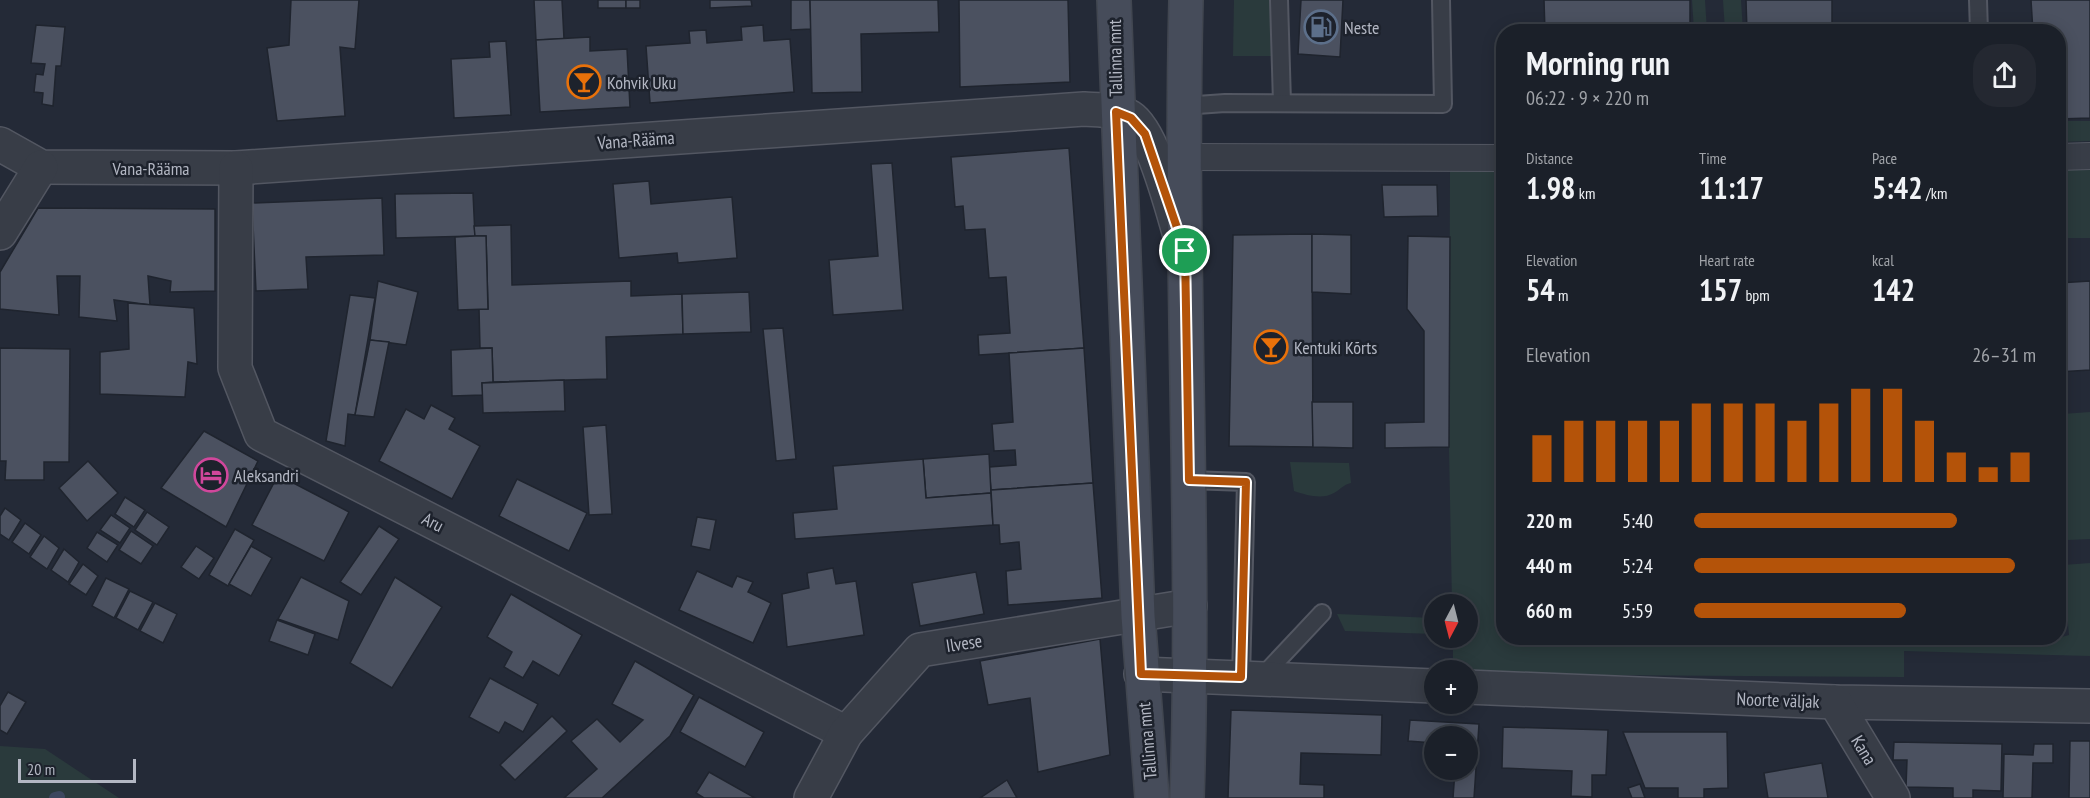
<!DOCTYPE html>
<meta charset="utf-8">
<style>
body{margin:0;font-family:"PT Sans Narrow",sans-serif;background:#242831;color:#f1f3f6;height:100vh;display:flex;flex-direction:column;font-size:22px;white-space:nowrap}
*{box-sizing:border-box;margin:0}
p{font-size:20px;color:#a0a3a8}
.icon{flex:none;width:33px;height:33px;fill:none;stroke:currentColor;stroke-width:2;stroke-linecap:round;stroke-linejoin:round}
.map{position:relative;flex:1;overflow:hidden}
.panel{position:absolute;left:1496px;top:24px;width:570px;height:621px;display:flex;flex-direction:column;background:#1b2029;border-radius:24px;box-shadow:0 3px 15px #0003,0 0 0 2px #393e46}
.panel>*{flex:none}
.needle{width:39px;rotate:187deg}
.controls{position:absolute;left:1424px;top:594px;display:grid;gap:12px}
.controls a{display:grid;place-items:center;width:54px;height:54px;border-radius:50%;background:#1b2029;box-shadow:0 3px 15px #0003,0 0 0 2px #393e46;font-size:30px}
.scale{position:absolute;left:18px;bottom:15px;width:118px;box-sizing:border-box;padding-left:6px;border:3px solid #b3b7c3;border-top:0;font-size:16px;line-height:21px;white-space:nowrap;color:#b3b7c3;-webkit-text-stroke:4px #1d222c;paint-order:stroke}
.pin{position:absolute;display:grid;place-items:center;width:51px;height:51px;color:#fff;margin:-26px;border:3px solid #fff;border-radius:50%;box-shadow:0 2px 6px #0007}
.round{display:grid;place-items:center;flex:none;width:63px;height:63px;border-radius:24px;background:#242831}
.head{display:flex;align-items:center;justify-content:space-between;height:102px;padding:0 30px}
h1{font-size:33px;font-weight:700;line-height:45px}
.figures{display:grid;grid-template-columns:repeat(3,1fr);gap:9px;height:102px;padding:6px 30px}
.figures div{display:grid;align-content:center}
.figures b{font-size:30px;font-weight:700}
.figures small{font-size:16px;font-weight:400}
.figures p{font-size:16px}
.chart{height:168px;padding:12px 30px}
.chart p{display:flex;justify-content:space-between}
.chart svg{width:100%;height:108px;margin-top:6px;stroke:#b45309;stroke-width:6}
ul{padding:0 30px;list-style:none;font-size:20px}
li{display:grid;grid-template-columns:96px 72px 1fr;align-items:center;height:45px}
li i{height:15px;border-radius:8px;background:#b45309}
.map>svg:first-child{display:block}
</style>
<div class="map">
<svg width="2090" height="798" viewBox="0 0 2090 798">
<rect width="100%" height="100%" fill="#242a37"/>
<g fill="#2a3a3c">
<path d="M1234 0H1270L1271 56H1233Z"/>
<path d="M1692 0H1705L1707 31H1694Z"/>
<path d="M1723 0H1741L1743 31H1725Z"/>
<path d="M2058 121H2090V141L2058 142Z"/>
<rect x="2058" y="166" width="32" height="72"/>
<path d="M1450 170H1503V638H2058L2069 635 2063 565 2090 563V656L1904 651V677L1467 674V670H1453V638H1467V604H1452L1449 447Z"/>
<path d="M2090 412V539L2068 540 2062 414Z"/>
<path d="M1290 462 1349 463 1351 483C1343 485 1341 489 1334 493 1322 500 1306 495 1294 491Z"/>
<path d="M1337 614 1434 618V634L1345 631Z"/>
<path d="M0 746 45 749 119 798H0Z"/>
</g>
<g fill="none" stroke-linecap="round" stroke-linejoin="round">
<path stroke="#3c475e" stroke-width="12" d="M55 798 59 797"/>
</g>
<g fill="#4b5160" stroke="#1f242e" stroke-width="1.5">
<path d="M291 0H359L355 49 340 47 345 116 277 121 267 48 289 45Z"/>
<path d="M534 0H562L564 39 536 40Z"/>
<rect x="598" y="0" width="28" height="8"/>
<rect x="626" y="0" width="14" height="8"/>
<path d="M710 0H751L752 6 710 8Z"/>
<path d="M791 0H810L811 29 791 30Z"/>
<path d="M810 0H938L939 32 861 34 862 92 812 93Z"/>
<path d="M959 0H1068L1070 82 960 87Z"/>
<path d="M1301 0H1343L1340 57 1298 54Z"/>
<path d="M1544 0H1690V32H1545Z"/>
<path d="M1746 0H1832V32H1747Z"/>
<path d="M2031 0H2090V118L2058 119V32H2033Z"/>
<path d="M36 25 65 27 61 66H56L53 106 42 104 43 93 34 92 36 74 43 75 45 64 31 63Z"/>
<path d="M763 25 764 41 790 39 794 92 650 103 646 46 690 43 689 31 706 30 707 43 742 40 741 27Z"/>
<path d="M590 37V51L627 49 630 107 540 112 536 40Z"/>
<path d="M506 41 511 115 454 118 451 59 490 57 489 42Z"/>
<path d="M1069 148 1084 348 979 355 978 335 1010 333 1006 277 989 278 985 229 965 230 963 206 955 207 951 157Z"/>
<path d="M892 163 903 310 833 315 829 260 878 256 871 164Z"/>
<path d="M649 181 651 204 732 197 737 258 678 263 677 253 619 258 613 184Z"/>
<path d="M1382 185H1437L1438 216 1384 217Z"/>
<path d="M473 193 475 236 396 238 395 194Z"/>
<path d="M382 198 384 255 306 257 308 289 256 291 252 203Z"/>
<path d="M38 208 215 209V291L170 292 171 281 148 276 150 305 114 300 117 321 79 317 80 276H57L59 315 0 309V272Z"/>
<path d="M511 225 512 285 631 281V296L682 294 683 334 606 337 607 379 493 382 492 348H480L479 309H488L486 236H475L474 226Z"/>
<path d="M1312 234 1313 447 1229 446 1233 235Z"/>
<path d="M1312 234 1351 235V294L1312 292Z"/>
<path d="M475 236H486L488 309 458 310 455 237Z"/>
<path d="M1408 236 1450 237 1449 447 1385 448V423L1424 422V331L1407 309Z"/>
<path d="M378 281 418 292 406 345 370 340Z"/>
<path d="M2090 281V370L2058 372V283Z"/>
<path d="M749 292 751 332 683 334 682 294Z"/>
<path d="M350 295 375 298 355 415 348 414 345 446 326 441Z"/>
<path d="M128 303 194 308 197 364 188 362 185 397 100 394V352L129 349Z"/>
<path d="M783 328 796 459 776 461 763 329Z"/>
<path d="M370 340 389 342 374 417 355 415Z"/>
<path d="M0 348 70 349 69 462H44V480H5L6 461H0Z"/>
<path d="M492 348 493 382 482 383 483 395 452 396 451 350Z"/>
<path d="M1084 348 1093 483 991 490 989 467 1016 465 1015 450 994 451 992 424 1013 422 1009 353Z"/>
<path d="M564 380 565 411 483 413 482 383Z"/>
<path d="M1312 402H1353V448L1313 447Z"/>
<path d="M431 405 455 418 449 429 480 446 452 499 379 461 406 409 424 419Z"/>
<path d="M606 425 612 514 589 515 583 427Z"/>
<path d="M204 431 258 461 226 527 161 488Z"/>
<path d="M989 454 991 493 926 498 923 459Z"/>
<path d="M923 459 926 498 991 493 993 525 795 539 793 513 837 509 833 466Z"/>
<path d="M88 461 118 493 87 521 59 488Z"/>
<path d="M278 475 349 512 324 561 252 525Z"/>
<path d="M517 479 587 513 569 551 499 516Z"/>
<path d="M1093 483 1102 598 1008 605 1006 571 1021 569 1019 542 1000 544 999 525H993L991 490Z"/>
<path d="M125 497 145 510 134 527 115 514Z"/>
<path d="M5 508 21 520 9 540 0 534V516Z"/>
<path d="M147 512 169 527 157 545 135 530Z"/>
<path d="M111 515 130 528 120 543 100 530Z"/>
<path d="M697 517 716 520 710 550 691 546Z"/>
<path d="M25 523 41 535 29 554 12 542Z"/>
<path d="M379 526 399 539 361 595 340 582Z"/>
<path d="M235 529 254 540 228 586 209 575Z"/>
<path d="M131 531 153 546 141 564 119 550Z"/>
<path d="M97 532 118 545 107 562 87 548Z"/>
<path d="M44 536 59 548 47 569 30 557Z"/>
<path d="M196 546 214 558 199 579 181 567Z"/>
<path d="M251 546 272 558 251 596 229 584Z"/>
<path d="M64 549 79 562 68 582 51 570Z"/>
<path d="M83 564 98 576 86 595 69 584Z"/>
<path d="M833 568 836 584 856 581 864 635 787 647 782 594 809 588 807 573Z"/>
<path d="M697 571 732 587 737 576 753 582 748 592 771 603 753 643 679 610Z"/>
<path d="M976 572 984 614 920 626 912 583Z"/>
<path d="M301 577 349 601 338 640 278 619Z"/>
<path d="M395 577 442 607 392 688 350 663Z"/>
<path d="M106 578 129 589 114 618 92 606Z"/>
<path d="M130 591 153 602 138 630 116 618Z"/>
<path d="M511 594 582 635 559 676 533 661 523 678 504 667 512 652 487 637Z"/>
<path d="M155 603 177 614 163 643 140 631Z"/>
<path d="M277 620 315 634 308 655 269 641Z"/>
<path d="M1100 639 1110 755 1038 772 1030 698 988 705 980 661Z"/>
<path d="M635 661 694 695 670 736 602 798H564L597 769 571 741 597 719 620 742 643 720 612 704Z"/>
<path d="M490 678 538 704 523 732 505 722 499 733 469 717Z"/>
<path d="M8 692 26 702 7 734 0 730V706Z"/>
<path d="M699 697 764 732 745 767 680 732Z"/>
<path d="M1231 710 1382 715 1381 755 1301 753 1300 784 1324 785V798H1228Z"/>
<path d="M552 716 567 731 515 780 500 765Z"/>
<path d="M1410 720 1479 724 1474 798H1453L1455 770H1467V736H1434V743L1408 741Z"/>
<path d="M1503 727 1608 730 1606 775H1592V797L1571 796 1572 771 1502 768Z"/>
<path d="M1623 732H1727L1728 788 1704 789V798H1678V788H1645Z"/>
<path d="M2070 741H2090V798H2069Z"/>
<path d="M1894 742 2002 744 2001 791 1973 790V798H1953V788L1906 787 1907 760H1893Z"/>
<path d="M2034 744H2053V763H2033L2032 798H2003L2004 754 2033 755Z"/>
<path d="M1822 763 1828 798H1768L1764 773Z"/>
<path d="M709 772 755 798H704L696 793Z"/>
<path d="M1007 780 1017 798H980Z"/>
<path d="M1640 784 1645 798H1632L1628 788Z"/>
</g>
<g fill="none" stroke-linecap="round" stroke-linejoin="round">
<defs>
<g id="service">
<path d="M1279 0 1282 103"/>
<path d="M1978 0 1979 32"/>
<path d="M1183 106 1225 103 1443 104 1441 0"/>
<path d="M1189 480 1246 482 1241 677"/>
<path d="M1261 678 1322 613"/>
</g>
<g id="pedestrian">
<path d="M1183 157 1503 158"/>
<path d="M2058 157 2090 156"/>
</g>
<g id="minor">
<path d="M0 144 41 167 236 168 1084 109C1098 110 1117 109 1130 117 1154 132 1173 214 1182 242"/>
<path d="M236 168 235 368 261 434 846 733"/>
<path d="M0 233 41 167"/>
<path d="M1141 674 1434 686"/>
<path d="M1467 687 1835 702 2090 706"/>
<path d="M1835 702 1893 798"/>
<path d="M811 798 846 733 920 650 1190 606"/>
</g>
<g id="secondary">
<path d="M1114 0 1138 616 1152 798"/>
<path d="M1186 0C1179 266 1196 532 1187 798"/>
</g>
</defs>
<use href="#service" stroke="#535762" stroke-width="20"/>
<use href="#pedestrian" stroke="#535762" stroke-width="28"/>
<use href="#minor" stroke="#535762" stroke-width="36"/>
<use href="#secondary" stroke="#414650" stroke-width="36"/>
<use href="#service" stroke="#383d47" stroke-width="16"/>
<use href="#pedestrian" stroke="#383d47" stroke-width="26"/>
<use href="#minor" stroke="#383d47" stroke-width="33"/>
<use href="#secondary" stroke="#464c5a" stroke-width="33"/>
</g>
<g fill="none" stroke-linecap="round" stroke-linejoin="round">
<defs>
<path id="route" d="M1116 112 1131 118 1145 134 1185 251 1189 480 1246 482 1241 677 1141 674Z"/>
</defs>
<use href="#route" stroke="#fff" stroke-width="12"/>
<use href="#route" stroke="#b45309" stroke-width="8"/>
</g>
<defs>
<symbol id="fuel-ring" viewBox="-11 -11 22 22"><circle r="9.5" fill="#1d222c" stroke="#5c6f8a" stroke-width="1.5"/><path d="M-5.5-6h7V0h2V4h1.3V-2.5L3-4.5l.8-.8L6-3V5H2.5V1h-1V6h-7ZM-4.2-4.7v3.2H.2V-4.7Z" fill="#5c6f8a"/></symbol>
<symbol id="bar-ring" viewBox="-11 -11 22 22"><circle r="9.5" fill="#1d222c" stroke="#e8710a" stroke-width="1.5"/><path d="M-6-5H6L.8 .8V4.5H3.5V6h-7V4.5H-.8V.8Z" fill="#e8710a"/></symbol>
<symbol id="hotel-ring" viewBox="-11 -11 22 22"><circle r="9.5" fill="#1d222c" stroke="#d1479c" stroke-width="1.5"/><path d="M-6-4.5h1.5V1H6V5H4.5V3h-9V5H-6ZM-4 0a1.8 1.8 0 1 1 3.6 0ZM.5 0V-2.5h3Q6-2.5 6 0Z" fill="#d1479c"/></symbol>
</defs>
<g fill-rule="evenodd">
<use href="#fuel-ring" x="1302" y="8" width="38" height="38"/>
<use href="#bar-ring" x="565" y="63" width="38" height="38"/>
<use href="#bar-ring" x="1252" y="328" width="38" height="38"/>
<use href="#hotel-ring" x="192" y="456" width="38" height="38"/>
</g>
<g text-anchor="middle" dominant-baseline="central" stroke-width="5" stroke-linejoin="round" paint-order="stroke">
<g font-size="18" fill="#b3b7c3" stroke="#1d222c" text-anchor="start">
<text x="1344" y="27">Neste</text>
<text x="607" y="82">Kohvik Uku</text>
<text x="1294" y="347">Kentuki Kõrts</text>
<text x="234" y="475">Aleksandri</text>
</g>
<g font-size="18" fill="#b3b7c3" stroke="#1d222c">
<text transform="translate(1115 58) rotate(-91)">Tallinna mnt</text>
<text transform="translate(636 140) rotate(-4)">Vana-Rääma</text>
<text x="151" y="168">Vana-Rääma</text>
<text transform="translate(433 522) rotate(27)">Aru</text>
<text transform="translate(964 643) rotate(-9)">Ilvese</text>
<text transform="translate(1778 700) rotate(2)">Noorte väljak</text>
<text transform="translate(1147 741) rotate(-95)">Tallinna mnt</text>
<text transform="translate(1864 750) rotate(59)">Kana</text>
</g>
</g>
</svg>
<div class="controls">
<a><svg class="needle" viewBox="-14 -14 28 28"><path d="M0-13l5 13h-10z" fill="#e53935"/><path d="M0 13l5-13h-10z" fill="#a0a3a8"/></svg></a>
<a>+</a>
<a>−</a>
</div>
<div class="scale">20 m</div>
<div class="pin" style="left:1185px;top:251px;background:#1e9e55"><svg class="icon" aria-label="arrive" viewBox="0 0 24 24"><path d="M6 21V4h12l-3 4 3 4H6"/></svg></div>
<section class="panel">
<div class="head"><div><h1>Morning run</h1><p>06:22 · 9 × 220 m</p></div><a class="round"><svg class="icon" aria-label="share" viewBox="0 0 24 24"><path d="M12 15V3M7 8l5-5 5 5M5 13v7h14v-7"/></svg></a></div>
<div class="figures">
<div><p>Distance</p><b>1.98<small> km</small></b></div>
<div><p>Time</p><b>11:17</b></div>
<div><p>Pace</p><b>5:42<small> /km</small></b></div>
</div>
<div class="figures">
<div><p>Elevation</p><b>54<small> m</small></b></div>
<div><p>Heart rate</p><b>157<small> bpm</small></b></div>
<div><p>kcal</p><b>142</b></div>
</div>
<div class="chart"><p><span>Elevation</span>26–31 m</p>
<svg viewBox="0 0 160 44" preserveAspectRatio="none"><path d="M5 44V25M15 44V19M25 44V19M35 44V19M45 44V19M55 44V12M65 44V12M75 44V12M85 44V19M95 44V12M105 44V6M115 44V6M125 44V19M135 44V32M145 44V38M155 44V32"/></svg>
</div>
<ul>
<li><b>220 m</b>5:40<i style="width:77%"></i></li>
<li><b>440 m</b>5:24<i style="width:94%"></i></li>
<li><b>660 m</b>5:59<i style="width:62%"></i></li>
</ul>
</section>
</div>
